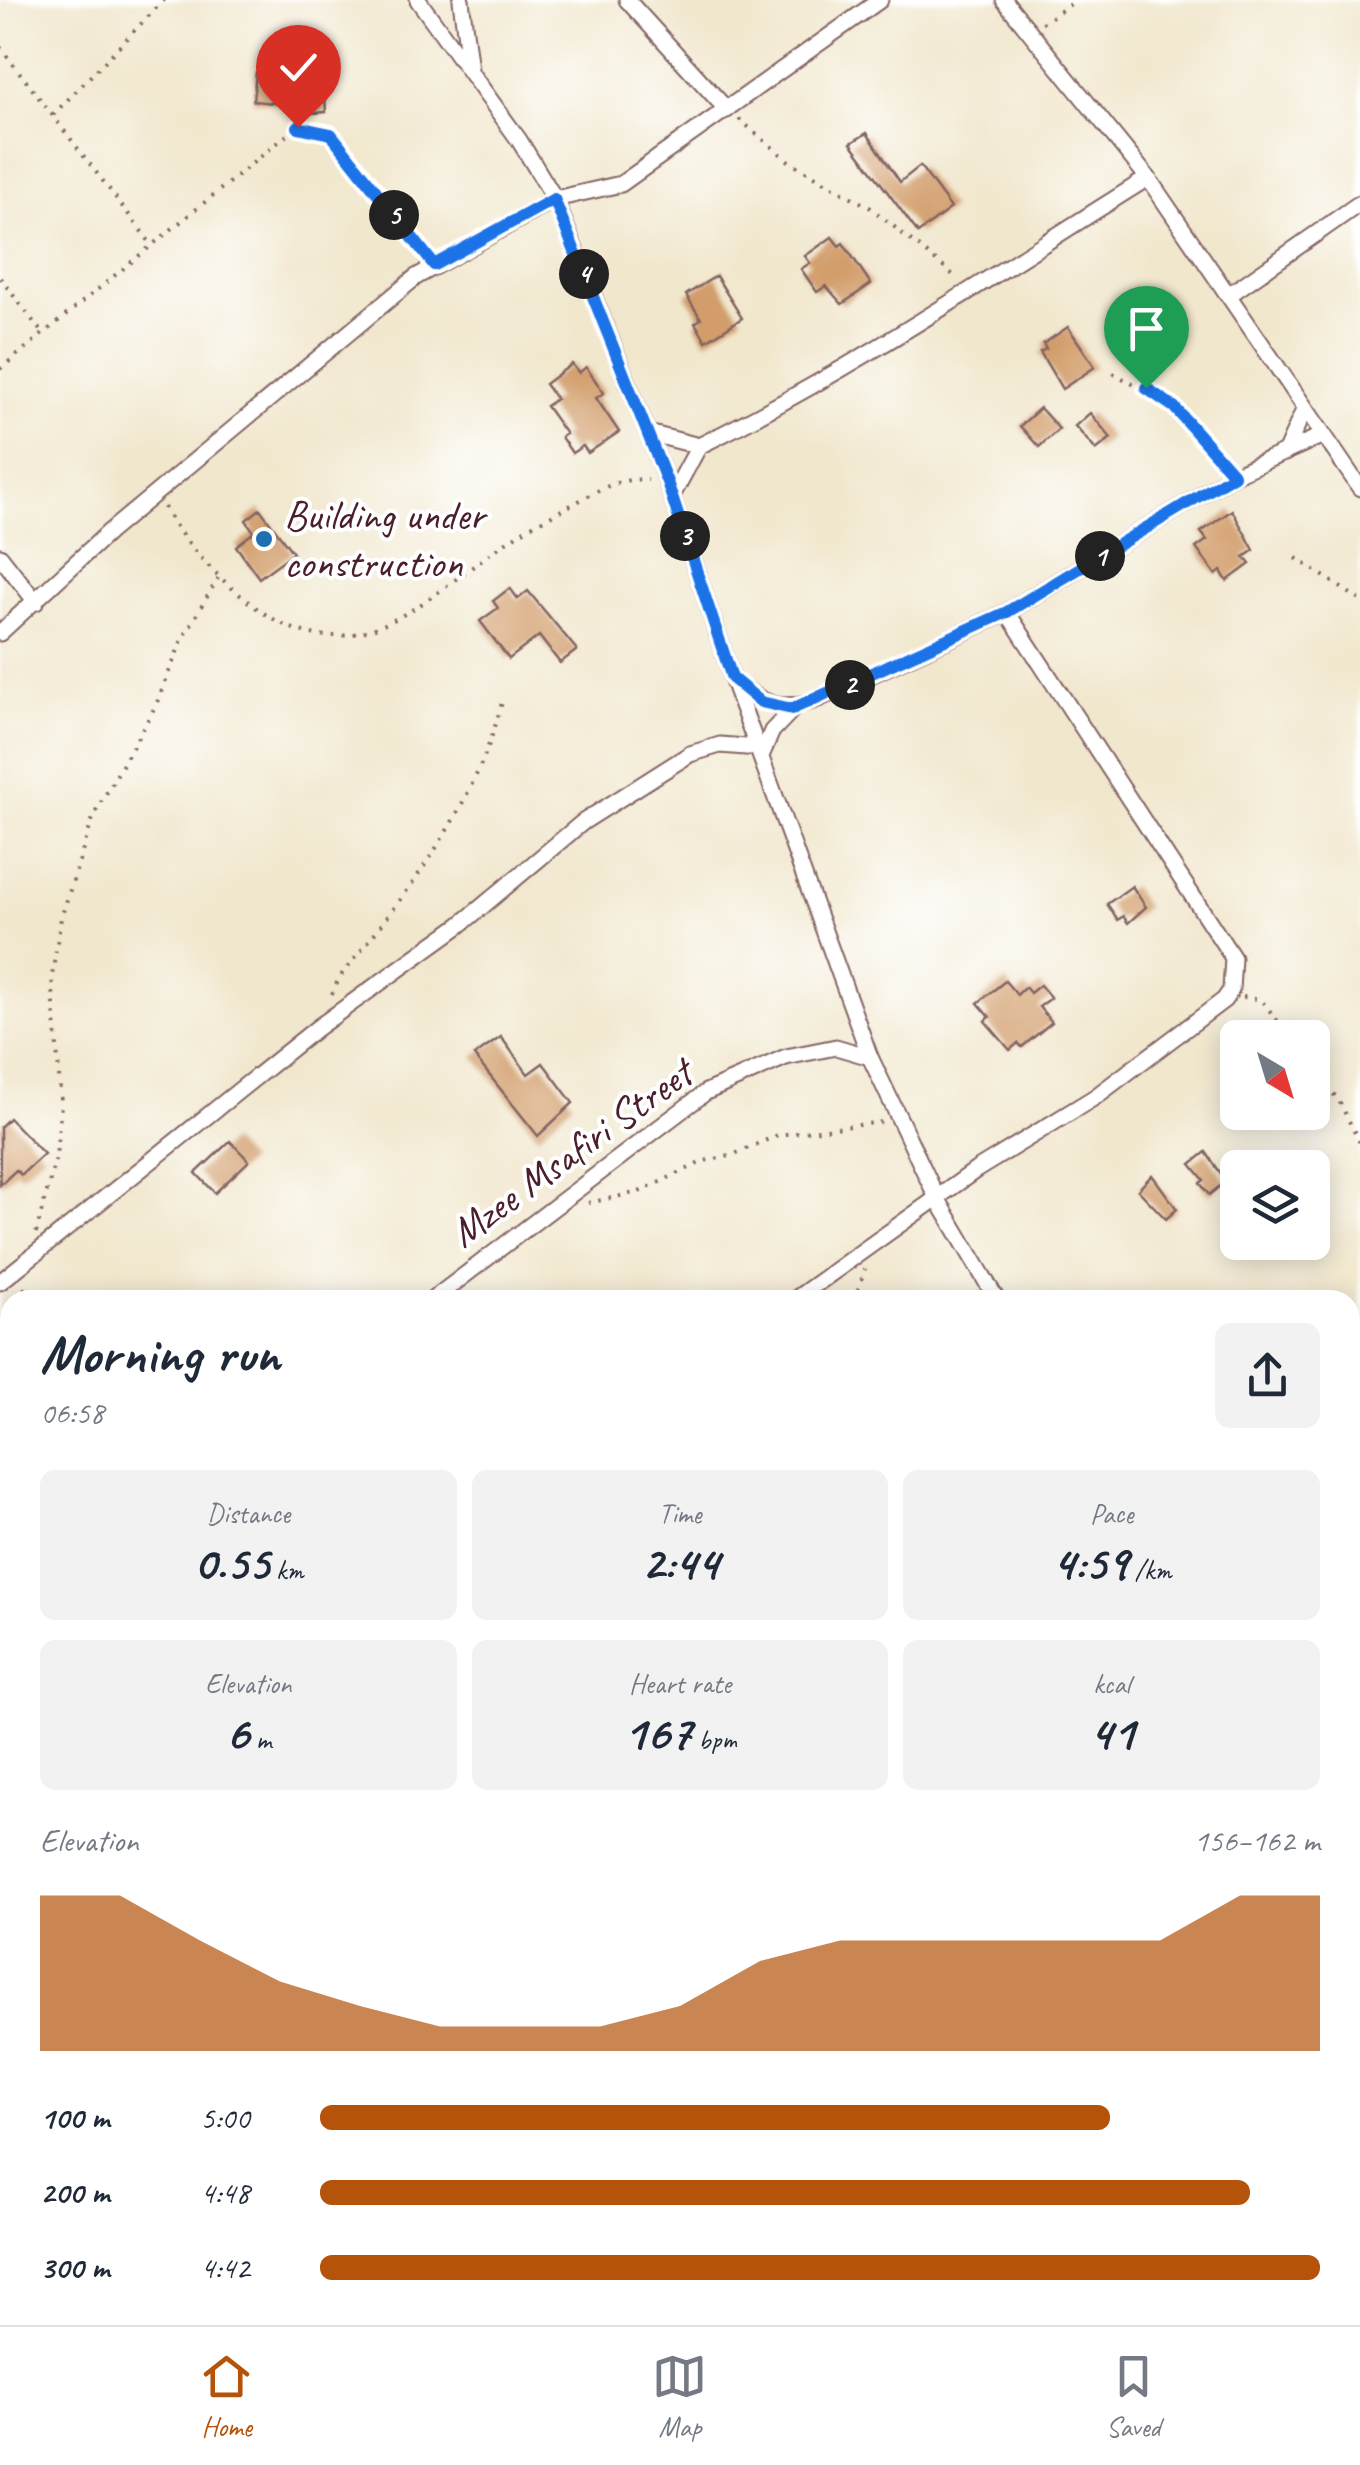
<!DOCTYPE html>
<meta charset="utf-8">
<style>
body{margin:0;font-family:Caveat,sans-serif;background:#f2f2f3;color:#1f2937;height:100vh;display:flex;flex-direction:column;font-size:38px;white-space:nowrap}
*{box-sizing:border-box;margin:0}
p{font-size:32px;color:#747a83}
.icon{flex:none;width:55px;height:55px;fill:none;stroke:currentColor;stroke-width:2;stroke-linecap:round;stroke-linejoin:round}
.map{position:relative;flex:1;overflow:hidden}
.sheet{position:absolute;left:0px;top:1290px;width:1360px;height:1035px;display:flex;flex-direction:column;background:#fff;border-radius:30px 30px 0 0;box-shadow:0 5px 25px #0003}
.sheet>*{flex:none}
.needle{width:65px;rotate:142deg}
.buttons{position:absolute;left:1220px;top:1020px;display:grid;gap:20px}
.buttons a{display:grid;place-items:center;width:110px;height:110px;border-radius:15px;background:#fff;box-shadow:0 5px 25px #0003;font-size:50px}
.pin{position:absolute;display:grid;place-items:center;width:85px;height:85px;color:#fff;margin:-102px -42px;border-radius:50% 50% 50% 0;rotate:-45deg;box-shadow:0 0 10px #0007}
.pin .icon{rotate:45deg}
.km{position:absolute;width:50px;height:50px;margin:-25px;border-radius:50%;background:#222;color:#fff;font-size:28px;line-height:50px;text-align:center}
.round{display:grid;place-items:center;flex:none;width:105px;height:105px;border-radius:15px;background:#f2f2f3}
.overview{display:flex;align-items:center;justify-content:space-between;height:170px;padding:0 40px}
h1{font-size:55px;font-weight:800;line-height:75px}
.stats{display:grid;grid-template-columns:repeat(3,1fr);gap:15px;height:170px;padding:10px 40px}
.stats div{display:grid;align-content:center;border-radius:15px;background:#f2f2f3;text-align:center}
.stats b{font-size:50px;font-weight:800}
.stats small{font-size:28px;font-weight:400}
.stats p{font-size:28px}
.chart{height:280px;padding:20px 40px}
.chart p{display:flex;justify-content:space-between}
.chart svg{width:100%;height:180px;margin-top:10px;fill:#b45309;opacity:.7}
ul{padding:0 40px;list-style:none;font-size:32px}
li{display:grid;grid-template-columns:160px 120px 1fr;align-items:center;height:75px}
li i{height:25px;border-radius:12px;background:#b45309}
.tab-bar{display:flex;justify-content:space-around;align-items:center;height:140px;border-top:2px solid #e0e1e3;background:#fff;font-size:28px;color:#747a83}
.tab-bar a{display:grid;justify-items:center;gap:5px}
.tab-bar .on{color:#b45309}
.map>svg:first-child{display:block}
</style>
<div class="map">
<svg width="1360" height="2325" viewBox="0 0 1360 2325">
<rect width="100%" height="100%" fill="#fff"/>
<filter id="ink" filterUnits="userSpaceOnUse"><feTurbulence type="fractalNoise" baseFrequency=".01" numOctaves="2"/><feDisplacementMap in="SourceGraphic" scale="20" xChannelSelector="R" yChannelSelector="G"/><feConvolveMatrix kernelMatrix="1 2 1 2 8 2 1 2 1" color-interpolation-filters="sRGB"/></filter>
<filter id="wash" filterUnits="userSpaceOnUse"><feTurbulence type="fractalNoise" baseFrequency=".0048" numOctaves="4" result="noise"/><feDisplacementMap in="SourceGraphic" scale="40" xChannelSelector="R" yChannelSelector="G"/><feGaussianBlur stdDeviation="2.25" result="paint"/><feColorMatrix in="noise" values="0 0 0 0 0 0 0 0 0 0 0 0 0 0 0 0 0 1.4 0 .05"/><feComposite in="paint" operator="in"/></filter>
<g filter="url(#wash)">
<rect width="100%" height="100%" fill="#f1e7cd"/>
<g id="blocks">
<g fill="#d29d6a">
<path d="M256 72 280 74 279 81 324 77 326 112 302 114 301 106 253 101Z"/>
<path d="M867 133 900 182 920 166 951 208 918 233 851 143Z"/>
<path d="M832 237 839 246 843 243 871 284 842 304 826 286 817 292 801 269 810 263 805 256Z"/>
<path d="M716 276 742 318 706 341 695 323 701 319 686 295Z"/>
<path d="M1068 327 1095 367 1062 389 1040 352 1046 349 1043 344Z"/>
<path d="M572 364 579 373 586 367 604 393 596 398 619 432 588 453 583 446 572 453 561 437 566 434 546 406 556 399 545 384Z"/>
<path d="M1040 408 1059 429 1039 447 1020 426Z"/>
<path d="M1090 413 1111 438 1096 450 1075 426Z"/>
<path d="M260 509 293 553 259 578 236 546 254 532 246 520Z"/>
<path d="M1232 510 1254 550 1244 557 1250 564 1227 581 1221 571 1216 575 1196 548 1207 540 1201 532Z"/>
<path d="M510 588 518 599 528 591 577 650 560 663 539 636 509 659 480 621 498 608 493 601Z"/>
<path d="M1132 886 1146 907 1128 923 1123 916 1118 920 1107 904Z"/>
<path d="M1005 981 1017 995 1025 987 1030 993 1040 985 1051 998 1039 1007 1052 1022 1022 1047 1018 1043 1010 1050 985 1021 990 1017 978 1003Z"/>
<path d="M501 1037 528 1074 543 1063 573 1103 538 1136 474 1056Z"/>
<path d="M9 1118 44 1154 21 1175 16 1170 0 1185V1127Z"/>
<path d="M230 1141 249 1161 215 1193 196 1173Z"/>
<path d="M1206 1152 1226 1181 1209 1195 1200 1183 1204 1180 1191 1164Z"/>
<path d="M1152 1175 1177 1209 1166 1219 1138 1190Z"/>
</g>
</g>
</g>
<g filter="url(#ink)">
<use href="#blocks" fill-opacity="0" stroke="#846564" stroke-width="2.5"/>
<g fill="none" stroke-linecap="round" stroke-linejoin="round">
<defs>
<g id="street">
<path d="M418 0 519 140 555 199 667 482 732 678 870 1057 937 1198 997 1300"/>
<path d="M461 0 470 70"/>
<path d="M627 0 727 110"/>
<path d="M1004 0 1148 178 1360 488"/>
<path d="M1229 295 1360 203"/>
<path d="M648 433 699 446C855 369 1000 270 1148 178"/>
<path d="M1285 453 1304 410"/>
<path d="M672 496 699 446"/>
<path d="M0 556 36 602"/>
<path d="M0 633 109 532 416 277 555 199 621 184 880 0"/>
<path d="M736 682C764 705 783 713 818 699L1007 612 1234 475 1321 436"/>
<path d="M761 756 772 731 793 709"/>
<path d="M0 1282 317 1028 460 925 583 822 690 754 720 745 759 748"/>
<path d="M432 1300 706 1092 786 1057 836 1047 870 1057"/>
<path d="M794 1300 976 1170 1095 1097 1224 1000 1231 990 1233 958 1007 612"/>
<path d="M0 1639 10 1631"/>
<path d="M0 1772 10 1775"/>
<path d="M1350 1879 1360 1893"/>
<path d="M1350 2109 1360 2105"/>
<path d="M1008 2315 1016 2325"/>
<path d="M678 2325 690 2315"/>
<path d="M1075 2325 1087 2315"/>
</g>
</defs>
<use href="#street" stroke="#846564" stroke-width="19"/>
<g stroke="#846564" stroke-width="4" stroke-dasharray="2.5 8" stroke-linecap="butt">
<path d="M1042 23 1077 0"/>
<path d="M0 47 152 245"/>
<path d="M53 115 164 0"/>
<path d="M739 119 790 162 871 208 957 278"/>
<path d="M0 278 43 334"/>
<path d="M0 369 297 127 331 134 424 253"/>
<path d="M1113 373 1174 407 1225 464"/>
<path d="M164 507C184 544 217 577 250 603 357 689 435 586 523 531 540 520 559 512 577 502 601 489 619 477 648 480"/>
<path d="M1296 558 1360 600"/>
<path d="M332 994 339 978C407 894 477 806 503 698"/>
<path d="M1243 997 1261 1000 1292 1038"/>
<path d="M1312 1071 1338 1099 1360 1143"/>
<path d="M588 1203 639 1192 704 1161 730 1156 778 1135 883 1122"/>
<path d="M36 1233 56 1157 61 1104 52 976 61 918 94 815 156 705 181 642 218 578"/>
<path d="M23 1300 26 1282"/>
<path d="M855 1300 865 1269"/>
<path d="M1 1447 10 1388"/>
<path d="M1350 2314 1360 2321"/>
<path d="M1302 2325 1305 2315"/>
</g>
<use href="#street" stroke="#fff" stroke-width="15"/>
</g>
</g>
<g fill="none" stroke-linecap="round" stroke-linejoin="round" filter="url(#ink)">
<defs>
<path id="route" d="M298 127 331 134 434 265 554 199 667 482 732 678 761 702 792 709 1007 612 1234 475 1174 407 1146 388"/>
</defs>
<use href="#route" stroke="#fff" stroke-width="20"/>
<use href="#route" stroke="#1a73e8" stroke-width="12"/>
</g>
<circle fill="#1f6fb2" stroke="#fff" stroke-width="4" cx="264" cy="539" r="10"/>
<g text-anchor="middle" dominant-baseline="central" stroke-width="8" stroke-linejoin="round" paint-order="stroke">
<g font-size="42" fill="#4a1f2b" stroke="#fff" text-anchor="start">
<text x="284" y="515">Building under<tspan x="284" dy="48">construction</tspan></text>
</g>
<g font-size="42" fill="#4a1f2b" stroke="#fff">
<text transform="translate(571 1153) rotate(-36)">Mzee Msafiri Street</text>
</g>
</g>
</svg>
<div class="buttons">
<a><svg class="needle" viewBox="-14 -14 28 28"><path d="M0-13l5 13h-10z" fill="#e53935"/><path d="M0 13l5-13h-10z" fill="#747a83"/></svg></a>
<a><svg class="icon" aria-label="layers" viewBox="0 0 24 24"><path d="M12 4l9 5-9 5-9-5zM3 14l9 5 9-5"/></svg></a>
</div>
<div class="pin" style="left:1146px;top:388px;background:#1e9e55"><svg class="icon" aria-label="arrive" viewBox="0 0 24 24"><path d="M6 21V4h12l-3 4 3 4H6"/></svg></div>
<div class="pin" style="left:298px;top:127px;background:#d93025"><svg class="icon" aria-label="check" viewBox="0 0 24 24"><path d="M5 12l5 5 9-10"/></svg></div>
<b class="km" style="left:1100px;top:556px">1</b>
<b class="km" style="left:850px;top:685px">2</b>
<b class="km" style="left:685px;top:536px">3</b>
<b class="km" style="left:584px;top:274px">4</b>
<b class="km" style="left:394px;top:215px">5</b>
<section class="sheet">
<div class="overview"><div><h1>Morning run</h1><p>06:58</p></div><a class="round"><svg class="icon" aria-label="share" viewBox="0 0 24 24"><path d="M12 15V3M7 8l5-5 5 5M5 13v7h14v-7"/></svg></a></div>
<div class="stats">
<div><p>Distance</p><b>0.55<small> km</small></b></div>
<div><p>Time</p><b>2:44</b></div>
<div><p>Pace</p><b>4:59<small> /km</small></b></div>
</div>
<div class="stats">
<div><p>Elevation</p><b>6<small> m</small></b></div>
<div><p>Heart rate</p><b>167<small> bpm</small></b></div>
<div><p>kcal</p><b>41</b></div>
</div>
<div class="chart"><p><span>Elevation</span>156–162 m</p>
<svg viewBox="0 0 160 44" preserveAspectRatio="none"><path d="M0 44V6L10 6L20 17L30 27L40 33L50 38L60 38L70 38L80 33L90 22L100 17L110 17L120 17L130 17L140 17L150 6L160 6V44z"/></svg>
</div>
<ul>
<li><b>100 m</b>5:00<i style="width:79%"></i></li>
<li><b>200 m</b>4:48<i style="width:93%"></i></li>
<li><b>300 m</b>4:42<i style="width:100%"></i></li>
</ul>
</section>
</div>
<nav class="tab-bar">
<a class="on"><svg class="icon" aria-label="home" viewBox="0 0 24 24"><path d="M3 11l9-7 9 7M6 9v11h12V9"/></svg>Home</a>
<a><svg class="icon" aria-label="map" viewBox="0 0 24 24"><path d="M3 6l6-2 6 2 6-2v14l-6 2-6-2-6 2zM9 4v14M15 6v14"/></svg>Map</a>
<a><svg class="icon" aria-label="saved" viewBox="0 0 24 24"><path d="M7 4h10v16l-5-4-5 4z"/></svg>Saved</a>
</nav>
